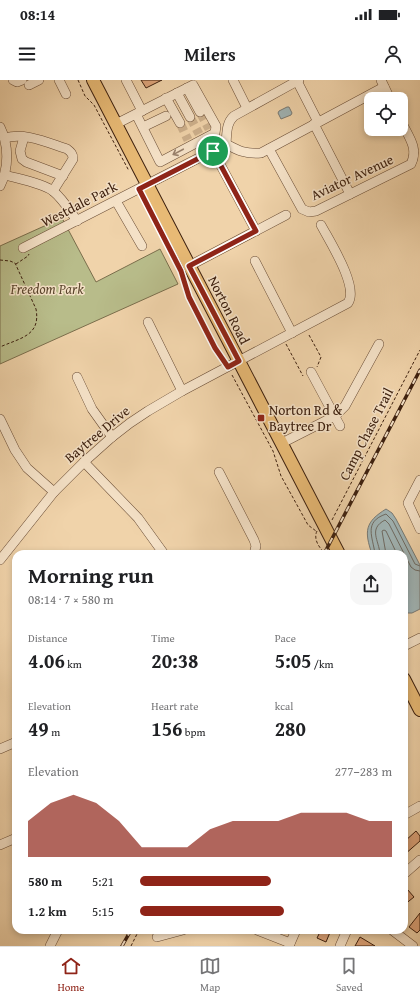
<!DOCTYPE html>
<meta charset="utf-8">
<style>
body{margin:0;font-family:"Gentium Book Plus",serif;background:#f6f6f6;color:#202124;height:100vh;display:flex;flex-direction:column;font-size:15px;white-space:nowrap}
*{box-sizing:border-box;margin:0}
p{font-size:13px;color:#757577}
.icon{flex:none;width:22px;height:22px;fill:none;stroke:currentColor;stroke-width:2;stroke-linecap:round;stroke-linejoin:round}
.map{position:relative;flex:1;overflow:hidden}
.panel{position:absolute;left:12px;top:470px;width:396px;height:384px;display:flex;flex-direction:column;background:#fff;border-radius:12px;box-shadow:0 2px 6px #0003}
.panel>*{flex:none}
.fabs{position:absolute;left:364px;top:12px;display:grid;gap:8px}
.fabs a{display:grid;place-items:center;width:44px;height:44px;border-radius:8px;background:#fff;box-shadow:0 2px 6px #0003;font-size:20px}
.pin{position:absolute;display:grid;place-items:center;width:34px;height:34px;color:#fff;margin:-17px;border:2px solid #fff;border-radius:50%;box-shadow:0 1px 4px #0007}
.round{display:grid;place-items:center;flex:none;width:42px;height:42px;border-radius:12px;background:#f6f6f6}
.head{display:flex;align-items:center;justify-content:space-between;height:68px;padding:0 16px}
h1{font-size:22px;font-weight:800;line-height:30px}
.metrics{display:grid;grid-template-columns:repeat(3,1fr);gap:6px;height:68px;padding:4px 16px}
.metrics div{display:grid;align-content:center}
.metrics b{font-size:20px;font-weight:800}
.metrics small{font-size:11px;font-weight:400}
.metrics p{font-size:11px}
.chart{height:112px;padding:8px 16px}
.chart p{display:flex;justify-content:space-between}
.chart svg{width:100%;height:72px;margin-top:4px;fill:#8f2418;opacity:.7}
ul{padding:0 16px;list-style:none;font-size:13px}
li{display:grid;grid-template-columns:64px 48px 1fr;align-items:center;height:30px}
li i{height:10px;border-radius:5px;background:#8f2418}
.status{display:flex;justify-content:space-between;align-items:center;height:28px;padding:0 20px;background:#fff;direction:ltr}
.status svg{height:11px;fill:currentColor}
header{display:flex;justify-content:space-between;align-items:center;height:52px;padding:0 16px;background:#fff;font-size:18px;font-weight:800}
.menu{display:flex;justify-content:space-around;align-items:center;height:56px;border-top:1px solid #e0e0e0;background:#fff;font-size:11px;color:#757577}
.menu a{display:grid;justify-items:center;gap:2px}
.menu .current{color:#8f2418}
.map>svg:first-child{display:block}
</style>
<div class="status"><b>08:14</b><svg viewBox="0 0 49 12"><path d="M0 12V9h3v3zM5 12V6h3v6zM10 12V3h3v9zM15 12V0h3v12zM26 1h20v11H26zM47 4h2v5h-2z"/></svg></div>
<header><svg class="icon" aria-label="menu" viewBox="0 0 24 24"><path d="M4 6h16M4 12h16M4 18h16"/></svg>Milers<svg class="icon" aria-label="person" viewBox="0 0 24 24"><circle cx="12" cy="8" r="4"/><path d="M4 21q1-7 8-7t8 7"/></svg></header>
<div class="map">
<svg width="420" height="866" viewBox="0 0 420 866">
<rect width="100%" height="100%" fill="#f0d3aa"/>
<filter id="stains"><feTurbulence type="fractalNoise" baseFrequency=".005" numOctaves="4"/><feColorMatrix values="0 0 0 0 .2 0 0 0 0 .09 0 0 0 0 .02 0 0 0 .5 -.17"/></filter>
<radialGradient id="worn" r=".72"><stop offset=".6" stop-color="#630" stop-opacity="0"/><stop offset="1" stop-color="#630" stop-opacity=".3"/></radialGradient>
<path fill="#b8bc8a" stroke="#7a6e4c" d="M62 138 96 202 160 169 178 204 0 284V166Z"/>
<g fill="#a0b4b5" stroke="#787973">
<path d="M287 27H289L292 33 291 35 281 39 278 33 279 31Z"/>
<path d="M386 429 392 433 396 439 420 485V529L412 533H404V474H372C364 451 365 442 386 429Z"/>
</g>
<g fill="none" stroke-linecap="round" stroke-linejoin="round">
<g stroke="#6e6a62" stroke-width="1">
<path d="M375 474C373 457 363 442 386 434L393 441 415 484 420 486"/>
<path d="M380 474C379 460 368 449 385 440L389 444 411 487 415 490 420 491"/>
<path d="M386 474 382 451 384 450 386 451 397 474"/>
</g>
</g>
<g fill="#dea57b" stroke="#3d200f">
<path d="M141 0H162L146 8Z"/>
<path d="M416 751 420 756V761L404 775V762Z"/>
<path d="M407 809 414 817 404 825V811Z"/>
<path d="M420 833V850L417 853 409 847Z"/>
<path d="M321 850H331L326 862 317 858Z"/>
<path d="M360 857 375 866H355Z"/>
</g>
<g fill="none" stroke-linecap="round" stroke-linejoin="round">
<g stroke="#ccaf8b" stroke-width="9" stroke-dasharray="9 4.5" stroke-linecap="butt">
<path d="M200 32 209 49"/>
<path d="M190 37 199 54"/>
<path d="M180 43 188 60"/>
</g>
<defs>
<g id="minor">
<path d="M13 0 17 2 22 0"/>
<path d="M59 0 66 14"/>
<path d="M126 0 142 31"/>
<path d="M233 0 247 28"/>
<path d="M381 0 390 19"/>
<path d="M297 1 318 42"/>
<path d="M29 5 39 0"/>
<path d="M187 8 200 32"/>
<path d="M177 13 190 37"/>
<path d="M166 18 180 43"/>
<path d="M116 44 193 5 216 46 215 53 160 82 136 34"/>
<path d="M314 44 350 114"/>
<path d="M0 47C9 65 9 88 0 106"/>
<path d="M143 47 166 36"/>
<path d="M24 57 20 71 22 79 26 82 63 96"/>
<path d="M5 58C25 52 48 63 67 69 71 72 73 74 73 79L53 111"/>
<path d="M226 64C239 71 245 74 261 73L384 7"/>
<path d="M226 64C227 53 226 43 234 36L299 0"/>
<path d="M269 69 302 129 309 132 316 131 411 84C419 68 408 56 401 41"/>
<path d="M213 71 256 151"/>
<path d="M5 95C19 99 42 103 53 111 63 119 70 131 77 141"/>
<path d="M116 121 142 166"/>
<path d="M23 168 226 64"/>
<path d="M255 181 292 253"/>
<path d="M189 186 286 135"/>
<path d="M148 242 182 311"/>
<path d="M311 292 340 346"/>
<path d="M77 297 92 329 112 357"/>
<path d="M0 339 15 370 27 388 54 412"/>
<path d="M282 363 335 336 345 326 379 264"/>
<path d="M84 382 138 438 164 474"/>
<path d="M219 392 254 460 256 466 254 474"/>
<path d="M420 400 408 423 420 449"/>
<path d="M0 480 54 412 84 382 112 357 130 343 148 331 182 311 348 223C359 207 330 162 321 145"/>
<path d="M404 566 420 558"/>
<path d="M0 669 16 662"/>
<path d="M404 735 420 726"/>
<path d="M0 765 16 758"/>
<path d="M404 794 420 780"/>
<path d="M257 850 290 863"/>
<path d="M392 850 413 866"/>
<path d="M157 857 183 850"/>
<path d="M50 866 58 850"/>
<path d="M289 866 296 850"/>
<path d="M340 866 347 850"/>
</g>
<g id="major">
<path d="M93 0 339 474"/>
<path d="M404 599 420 630"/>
</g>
</defs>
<use href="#minor" stroke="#6a4d36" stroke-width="10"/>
<use href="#major" stroke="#3d200f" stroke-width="14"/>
<g stroke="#3d200f" stroke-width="1" stroke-dasharray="3 2" stroke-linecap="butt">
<path d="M78 0 85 16 94 25 129 91"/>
<path d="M0 180 10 181 15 183 36 229C41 256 20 258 0 267"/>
<path d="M16 184 28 176 29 174"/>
<path d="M181 191 189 217 215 268 223 280"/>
<path d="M309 255 321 277 317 287"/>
<path d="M286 264 303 296"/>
<path d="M232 295 273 371 281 396 302 434 308 445 316 451"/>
<path d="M356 376 363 379"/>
<path d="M332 440 420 270"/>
<path d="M317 451C313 459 319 468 326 474"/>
<path d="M141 850 150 854"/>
<path d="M131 866 139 850"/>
</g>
<use href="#minor" stroke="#f5e2c8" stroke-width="9"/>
<use href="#major" stroke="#e8ba75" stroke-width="12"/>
<defs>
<g id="rail">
<path d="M324 474 420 290"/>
<path d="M122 866 131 850"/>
</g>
</defs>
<use href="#rail" stroke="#3d200f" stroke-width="3.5"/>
<use href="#rail" stroke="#f5e2c8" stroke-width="2" stroke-dasharray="6" stroke-linecap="butt"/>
</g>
<defs><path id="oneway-shaft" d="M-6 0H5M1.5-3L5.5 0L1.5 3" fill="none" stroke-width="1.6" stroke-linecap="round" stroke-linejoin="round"/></defs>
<use stroke="#99816c" href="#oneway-shaft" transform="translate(178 72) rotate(152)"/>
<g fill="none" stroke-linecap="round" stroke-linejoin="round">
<defs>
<path id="route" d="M213 71 256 151 189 186 239 281 228 287 215 268 189 217 181 191 139 109Z"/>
</defs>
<use href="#route" stroke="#fff" stroke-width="8"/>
<use href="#route" stroke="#8f2418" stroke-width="5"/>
</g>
<rect fill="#8f2418" stroke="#f5e2c8" stroke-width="1.5" x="257" y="334" width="8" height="8" rx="2"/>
<g text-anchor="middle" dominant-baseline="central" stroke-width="3" stroke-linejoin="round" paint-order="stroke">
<g font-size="14" fill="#3d200f" stroke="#f5e2c8">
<text transform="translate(352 97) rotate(-25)">Aviator Avenue</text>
<text transform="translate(79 124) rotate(-27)">Westdale Park</text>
<text transform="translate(229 230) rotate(63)">Norton Road</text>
<text transform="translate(97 354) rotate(-40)">Baytree Drive</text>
<text transform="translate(366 354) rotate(-63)">Camp Chase Trail</text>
</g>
<g font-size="14" font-style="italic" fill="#5c472e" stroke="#f5e2c8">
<text x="47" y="209">Freedom Park</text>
</g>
<g font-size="14" fill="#3d200f" stroke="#f5e2c8" text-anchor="start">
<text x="269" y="330">Norton Rd &amp;<tspan x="269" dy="16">Baytree Dr</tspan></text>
</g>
</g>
<rect width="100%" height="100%" filter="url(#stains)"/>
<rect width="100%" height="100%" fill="url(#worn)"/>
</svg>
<div class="fabs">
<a><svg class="icon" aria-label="locate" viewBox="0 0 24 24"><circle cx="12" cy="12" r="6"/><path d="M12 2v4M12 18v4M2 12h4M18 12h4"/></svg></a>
</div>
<div class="pin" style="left:213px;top:71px;background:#1e9e55"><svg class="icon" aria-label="arrive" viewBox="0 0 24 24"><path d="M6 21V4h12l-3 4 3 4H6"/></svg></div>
<section class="panel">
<div class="head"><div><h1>Morning run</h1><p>08:14 · 7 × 580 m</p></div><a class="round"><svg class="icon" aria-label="share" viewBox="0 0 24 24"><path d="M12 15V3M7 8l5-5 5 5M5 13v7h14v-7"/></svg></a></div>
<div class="metrics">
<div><p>Distance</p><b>4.06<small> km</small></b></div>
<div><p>Time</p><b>20:38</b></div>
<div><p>Pace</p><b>5:05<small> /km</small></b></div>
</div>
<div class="metrics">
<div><p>Elevation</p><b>49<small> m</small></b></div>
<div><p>Heart rate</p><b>156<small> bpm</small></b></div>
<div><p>kcal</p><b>280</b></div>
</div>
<div class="chart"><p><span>Elevation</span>277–283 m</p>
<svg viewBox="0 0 160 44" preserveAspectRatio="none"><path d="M0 44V22L10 11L20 6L30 11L40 22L50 38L60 38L70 38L80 27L90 22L100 22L110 22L120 17L130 17L140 17L150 22L160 22V44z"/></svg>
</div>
<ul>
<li><b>580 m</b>5:21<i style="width:52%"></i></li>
<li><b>1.2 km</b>5:15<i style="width:57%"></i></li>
</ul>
</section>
</div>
<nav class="menu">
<a class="current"><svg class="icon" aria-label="home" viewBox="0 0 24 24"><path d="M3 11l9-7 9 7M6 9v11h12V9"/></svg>Home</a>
<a><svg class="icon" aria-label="map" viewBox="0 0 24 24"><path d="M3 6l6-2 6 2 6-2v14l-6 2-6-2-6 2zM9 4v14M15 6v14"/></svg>Map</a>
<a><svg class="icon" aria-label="saved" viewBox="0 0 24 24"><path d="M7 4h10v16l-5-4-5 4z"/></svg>Saved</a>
</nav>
